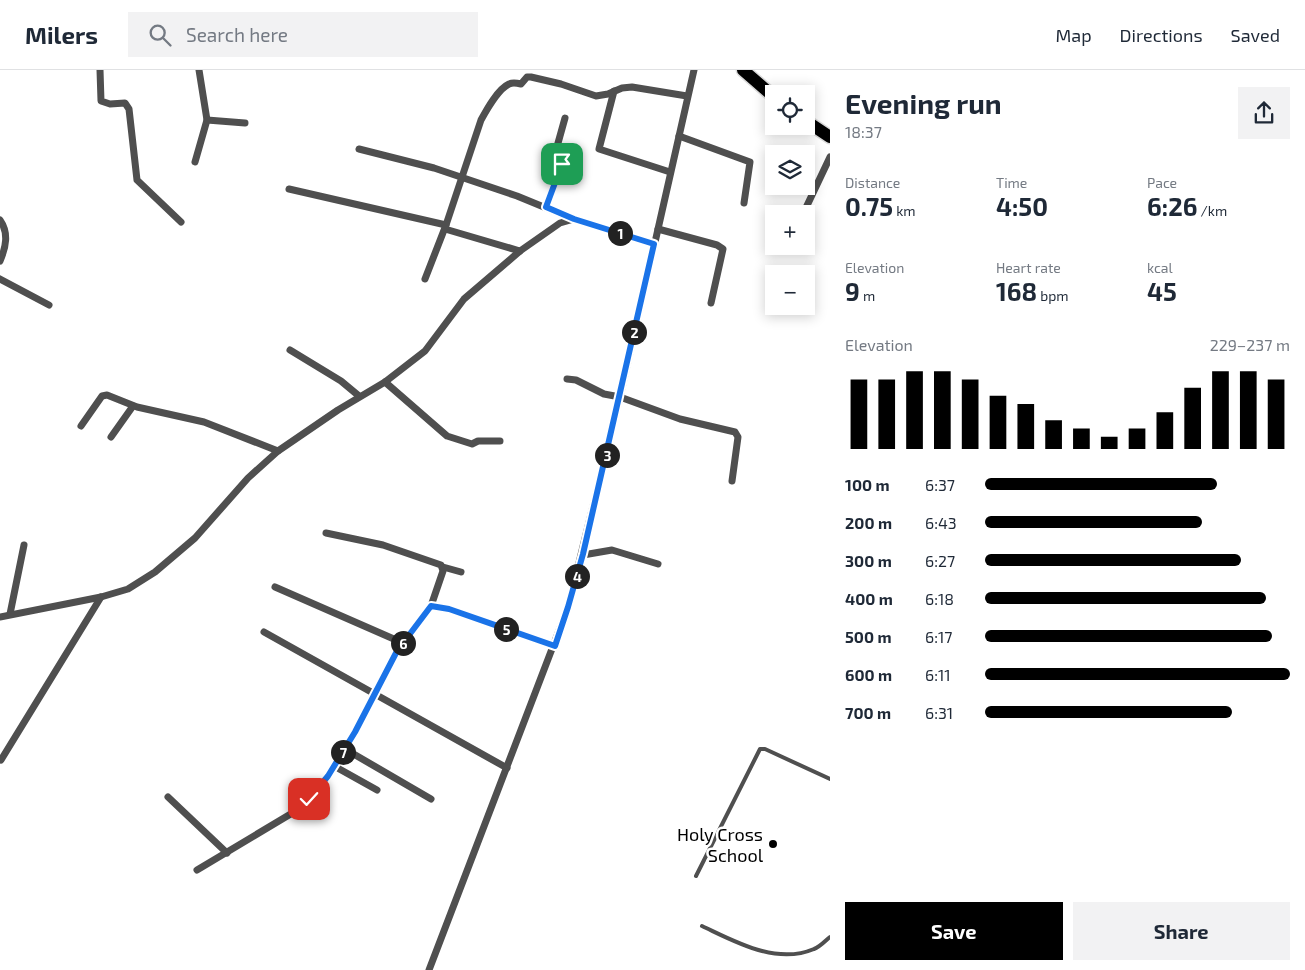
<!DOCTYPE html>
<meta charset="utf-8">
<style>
body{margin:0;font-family:"Exo 2",sans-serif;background:#f2f2f3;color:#1f2937;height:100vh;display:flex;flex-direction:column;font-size:19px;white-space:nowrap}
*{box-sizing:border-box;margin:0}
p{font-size:16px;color:#747a83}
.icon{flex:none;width:28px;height:28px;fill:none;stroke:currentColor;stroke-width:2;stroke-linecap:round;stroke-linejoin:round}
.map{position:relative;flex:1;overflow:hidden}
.sheet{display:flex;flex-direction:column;background:#fff;width:475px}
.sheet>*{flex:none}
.fabs{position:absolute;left:765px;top:15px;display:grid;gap:10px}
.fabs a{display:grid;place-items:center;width:50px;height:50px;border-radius:0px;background:#fff;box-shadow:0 2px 12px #0003;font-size:25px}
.pin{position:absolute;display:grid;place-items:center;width:42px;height:42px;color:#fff;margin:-21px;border-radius:10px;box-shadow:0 2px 8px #0006}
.km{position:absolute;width:25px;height:25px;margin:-12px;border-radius:50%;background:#222;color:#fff;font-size:14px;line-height:25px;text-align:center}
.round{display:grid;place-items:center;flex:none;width:52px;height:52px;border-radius:0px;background:#f2f2f3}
.head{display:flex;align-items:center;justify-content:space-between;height:85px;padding:0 15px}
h1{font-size:28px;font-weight:700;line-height:38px}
.figures{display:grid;grid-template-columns:repeat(3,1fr);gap:8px;height:85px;padding:5px 15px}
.figures div{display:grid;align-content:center}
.figures b{font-size:25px;font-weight:700}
.figures small{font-size:14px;font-weight:400}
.figures p{font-size:14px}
.chart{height:140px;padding:10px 15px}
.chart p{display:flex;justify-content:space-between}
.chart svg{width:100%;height:90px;margin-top:5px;stroke:#000;stroke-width:6}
.cta{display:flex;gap:10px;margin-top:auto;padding:10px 15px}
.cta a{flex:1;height:58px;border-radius:0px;background:#000;color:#fff;font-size:20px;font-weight:700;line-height:58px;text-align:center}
.cta a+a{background:#f2f2f3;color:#1f2937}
ul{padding:0 15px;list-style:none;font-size:16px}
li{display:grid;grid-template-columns:80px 60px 1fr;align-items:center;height:38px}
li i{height:12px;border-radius:6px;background:#000}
header{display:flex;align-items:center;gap:30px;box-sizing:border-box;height:70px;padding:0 25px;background:#fff;border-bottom:1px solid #e0e1e3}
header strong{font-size:24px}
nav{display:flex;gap:28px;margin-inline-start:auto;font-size:18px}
.search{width:350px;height:45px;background:#f2f2f3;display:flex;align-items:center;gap:12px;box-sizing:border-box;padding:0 18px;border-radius:0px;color:#747a83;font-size:19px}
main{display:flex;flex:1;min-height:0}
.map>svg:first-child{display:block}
</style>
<header>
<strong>Milers</strong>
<div class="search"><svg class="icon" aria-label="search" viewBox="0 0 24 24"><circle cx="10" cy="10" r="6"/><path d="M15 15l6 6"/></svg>Search here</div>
<nav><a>Map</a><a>Directions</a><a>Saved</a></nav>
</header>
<main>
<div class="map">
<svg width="830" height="900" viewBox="0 0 830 900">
<rect width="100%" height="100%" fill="#fff"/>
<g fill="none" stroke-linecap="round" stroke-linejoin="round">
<defs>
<g id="trunk">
<path d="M743 0 774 27"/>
<path d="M806 51 830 67"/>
</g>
</defs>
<use href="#trunk" stroke="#dbdbdb" stroke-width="15"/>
<g stroke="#4f4f4f" stroke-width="4">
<path d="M696 806 760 679H765L830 709"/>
<path d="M702 856C736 872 776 895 814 879 820 877 825 871 830 867"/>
</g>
<g stroke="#4f4f4f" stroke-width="7">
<path d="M100 0 101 31 110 34 125 33 129 39 137 110 181 152"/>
<path d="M614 21 599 79 670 102"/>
<path d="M207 50 245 53"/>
<path d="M679 66 750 92 744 133"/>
<path d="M359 79 434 98 517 126 573 149"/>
<path d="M195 92 207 50 199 0"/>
<path d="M289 119 446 155"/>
<path d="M546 137 562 95 553 91 565 48"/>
<path d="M803 144 830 87"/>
<path d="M0 150C9 163 6 177 0 191"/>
<path d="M445 159 520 181"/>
<path d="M658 159 717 175 723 179 711 233"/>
<path d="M0 209 49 235"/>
<path d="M425 209 446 155 481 50C487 39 498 19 509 14 513 12 517 13 521 14L527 7H531L561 14 596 26 608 24 622 18 632 17 687 26"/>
<path d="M290 280 341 311 359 326"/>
<path d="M567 309 576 310 604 324 620 327 680 349 735 362 738 367 732 411"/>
<path d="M385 312 447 366 472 374 478 371H500"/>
<path d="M81 356 102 326 107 325 137 337 204 352 278 381"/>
<path d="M111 367 133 336"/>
<path d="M326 463 383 475 441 495 443 501 431 536"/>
<path d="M583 485 612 480 658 494"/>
<path d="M443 497 461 502"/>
<path d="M275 517 403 573"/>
<path d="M10 544 24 475"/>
<path d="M0 547 101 527 128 519 155 502 195 468 248 408 278 381 338 340 385 312 425 281 464 229 520 181 560 153 574 149 654 174"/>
<path d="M264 562 507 698"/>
<path d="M345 679 431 729"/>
<path d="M1 690 101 527"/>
<path d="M334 696 377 720"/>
<path d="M168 727 227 783"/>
<path d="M197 800 294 742 309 729 328 706 355 663 397 581 431 536 449 539 555 576"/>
<path d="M429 900 568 537 620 327 694 0"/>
</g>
<use href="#trunk" stroke="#000" stroke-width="12"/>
</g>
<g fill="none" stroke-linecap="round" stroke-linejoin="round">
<defs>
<path id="route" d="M309 729 328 706 355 662 397 581 431 536 449 539 555 576 568 537 583 484 654 174 574 149 546 137 562 94"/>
</defs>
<use href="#route" stroke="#fff" stroke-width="10"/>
<use href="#route" stroke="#1a73e8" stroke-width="6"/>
</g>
<circle fill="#000" stroke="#fff" stroke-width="2" cx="773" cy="774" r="5"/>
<g text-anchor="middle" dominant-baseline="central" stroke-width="5" stroke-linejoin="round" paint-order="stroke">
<g font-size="18" fill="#000" stroke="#fff" text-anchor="end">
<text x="763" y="764">Holy Cross<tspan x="763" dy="21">School</tspan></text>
</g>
</g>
</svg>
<div class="fabs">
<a><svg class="icon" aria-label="locate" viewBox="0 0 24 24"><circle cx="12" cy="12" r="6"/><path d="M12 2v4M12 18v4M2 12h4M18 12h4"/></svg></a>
<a><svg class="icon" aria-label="layers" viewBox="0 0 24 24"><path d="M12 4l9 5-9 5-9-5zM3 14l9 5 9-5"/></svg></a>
<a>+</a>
<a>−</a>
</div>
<div class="pin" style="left:562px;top:94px;background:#1e9e55"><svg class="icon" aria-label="arrive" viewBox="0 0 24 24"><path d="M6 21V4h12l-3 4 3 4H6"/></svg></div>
<div class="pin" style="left:309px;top:729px;background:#d93025"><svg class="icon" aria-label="check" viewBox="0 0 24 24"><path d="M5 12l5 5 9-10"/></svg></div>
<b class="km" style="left:620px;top:163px">1</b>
<b class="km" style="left:634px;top:262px">2</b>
<b class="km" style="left:607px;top:385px">3</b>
<b class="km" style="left:577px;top:506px">4</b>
<b class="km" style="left:506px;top:559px">5</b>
<b class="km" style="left:403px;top:573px">6</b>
<b class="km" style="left:343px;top:682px">7</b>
</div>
<section class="sheet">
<div class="head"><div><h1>Evening run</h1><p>18:37</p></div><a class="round"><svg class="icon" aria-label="share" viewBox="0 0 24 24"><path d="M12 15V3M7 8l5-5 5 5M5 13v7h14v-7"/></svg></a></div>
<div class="figures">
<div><p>Distance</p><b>0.75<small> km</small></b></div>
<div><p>Time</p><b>4:50</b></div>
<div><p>Pace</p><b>6:26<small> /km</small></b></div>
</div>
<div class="figures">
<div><p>Elevation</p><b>9<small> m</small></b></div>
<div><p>Heart rate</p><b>168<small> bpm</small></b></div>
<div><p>kcal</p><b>45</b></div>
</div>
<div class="chart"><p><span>Elevation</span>229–237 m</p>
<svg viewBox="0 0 160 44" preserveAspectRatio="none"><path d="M5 44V10M15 44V10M25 44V6M35 44V6M45 44V10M55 44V18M65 44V22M75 44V30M85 44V34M95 44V38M105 44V34M115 44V26M125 44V14M135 44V6M145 44V6M155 44V10"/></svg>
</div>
<ul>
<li><b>100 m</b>6:37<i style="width:76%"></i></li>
<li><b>200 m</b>6:43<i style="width:71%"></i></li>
<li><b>300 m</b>6:27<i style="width:84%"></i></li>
<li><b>400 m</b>6:18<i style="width:92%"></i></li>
<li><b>500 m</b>6:17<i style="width:94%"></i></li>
<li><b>600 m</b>6:11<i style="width:100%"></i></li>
<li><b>700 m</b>6:31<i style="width:81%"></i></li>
</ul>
<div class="cta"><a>Save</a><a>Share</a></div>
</section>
</main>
